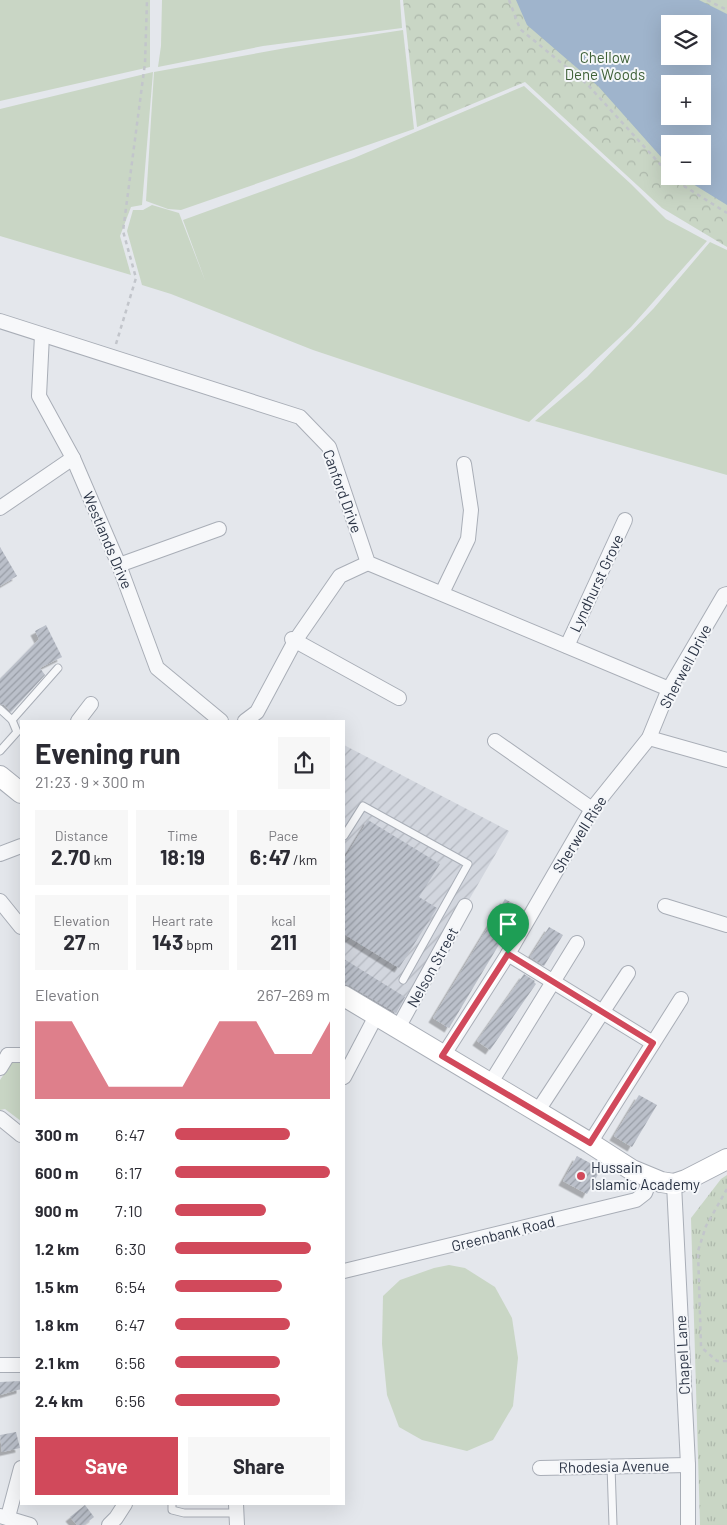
<!DOCTYPE html>
<meta charset="utf-8">
<style>
body{margin:0;font-family:Barlow,sans-serif;background:#f7f7f7;color:#2b2b33;height:100vh;display:flex;flex-direction:column;font-size:19px;white-space:nowrap}
*{box-sizing:border-box;margin:0}
p{font-size:16px;color:#7c7c81}
.icon{flex:none;width:28px;height:28px;fill:none;stroke:currentColor;stroke-width:2;stroke-linecap:round;stroke-linejoin:round}
.map{position:relative;flex:1;overflow:hidden}
.sheet{position:absolute;left:20px;top:720px;width:325px;height:785px;display:flex;flex-direction:column;background:#fff;border-radius:0px;box-shadow:0 5px 20px #0002}
.sheet>*{flex:none}
.tools{position:absolute;left:661px;top:15px;display:grid;gap:10px}
.tools a{display:grid;place-items:center;width:50px;height:50px;border-radius:0px;background:#fff;box-shadow:0 5px 20px #0002;font-size:25px}
.pin{position:absolute;display:grid;place-items:center;width:42px;height:42px;color:#fff;margin:-51px -21px;border-radius:50% 50% 50% 0;rotate:-45deg;box-shadow:0 0 5px #0007}
.pin .icon{rotate:45deg}
.round{display:grid;place-items:center;flex:none;width:52px;height:52px;border-radius:0px;background:#f7f7f7}
.headline{display:flex;align-items:center;justify-content:space-between;height:85px;padding:0 15px}
h1{font-size:28px;font-weight:700;line-height:38px}
.metrics{display:grid;grid-template-columns:repeat(3,1fr);gap:8px;height:85px;padding:5px 15px}
.metrics div{display:grid;align-content:center;border-radius:0px;background:#f7f7f7;text-align:center}
.metrics b{font-size:21px;font-weight:700}
.metrics small{font-size:14px;font-weight:400}
.metrics p{font-size:14px}
.chart{height:140px;padding:10px 15px}
.chart p{display:flex;justify-content:space-between}
.chart svg{width:100%;height:90px;margin-top:5px;fill:#d1495b;opacity:.7}
.primary-button{display:flex;gap:10px;margin-top:auto;padding:10px 15px}
.primary-button a{flex:1;height:58px;border-radius:0px;background:#d1495b;color:#fff;font-size:20px;font-weight:700;line-height:58px;text-align:center}
.primary-button a+a{background:#f7f7f7;color:#2b2b33}
ul{padding:0 15px;list-style:none;font-size:16px}
li{display:grid;grid-template-columns:80px 60px 1fr;align-items:center;height:38px}
li i{height:12px;border-radius:6px;background:#d1495b}
.map>svg:first-child{display:block}
</style>
<div class="map">
<svg width="727" height="1525" viewBox="0 0 727 1525">
<defs>
<pattern id="industrial-furrows" width="10" height="10" patternUnits="userSpaceOnUse" patternTransform="scale(1.25)"><rect width="10" height="10" fill="#d2d6de"/><path d="M-1 1l2-2M0 10L10 0M9 11l2-2" fill="none" stroke="#b4b8c0"/></pattern>
<pattern id="forest-crowns" width="20" height="18" patternUnits="userSpaceOnUse" patternTransform="scale(1.25)"><rect width="20" height="18" fill="#c9d6c5"/><path d="M2 6a3 3 0 1 1 6 0M12 15a3 3 0 1 1 6 0" fill="none" stroke="#adb8ab"/></pattern>
<pattern id="park-tufts" width="24" height="20" patternUnits="userSpaceOnUse" patternTransform="scale(1.25)"><rect width="24" height="20" fill="#c9d6c5"/><path d="M3 7l-1-3M5 7V3M7 7l1-3M15 17l-1-3M17 17v-4M19 17l1-3" fill="none" stroke="#adb8ab"/></pattern>
<pattern id="building-hatch" width="6" height="6" patternUnits="userSpaceOnUse" patternTransform="scale(1.25)"><rect width="6" height="6" fill="#bbc0ca"/><path d="M-1 1l2-2M0 6l6-6M5 7l2-2" fill="none" stroke="#989da6"/></pattern>
<filter id="shadow"><feDropShadow dx="-4.5" dy="4.5" stdDeviation="0" flood-color="#0004"/></filter>
</defs>
<rect width="100%" height="100%" fill="#e4e7ec"/>
<path fill="url(#industrial-furrows)" d="M344 745 509 831 398 1022 344 987Z"/>
<g fill="#c9d6c5">
<path d="M0 0H150V67L0 101Z"/>
<path d="M162 0H400L402 28 263 46 158 67 161 46Z"/>
<path d="M403 30 414 129 181 210 168 209 146 201 154 72 286 48Z"/>
<path d="M153 72 142 205 131 207 120 236 131 275 0 236V109Z"/>
<path d="M524 86 631 184 666 219 707 241 631 327 529 422 313 350 171 294 142 285 127 231 133 210H143L152 205 179 213 206 283 183 220 354 158Z"/>
<path d="M710 242 727 250V475L535 421 587 377 654 308Z"/>
<path d="M17 1060H21V1121L5 1109 0 1110V1080L12 1062Z"/>
<path d="M449 1265 465 1268 495 1287 512 1318 518 1358 513 1406 493 1440 467 1451 422 1440 399 1427 387 1395 382 1344 383 1296 400 1280 434 1268Z"/>
</g>
<path fill="url(#forest-crowns)" fill-rule="evenodd" d="M403 0H727V247L662 208 525 82 417 127ZM670 24H702V56H670ZM670 84H702V116H670ZM670 144H702V176H670Z"/>
<path fill="url(#park-tufts)" d="M727 1175V1525H700L691 1218 721 1179Z"/>
<path fill="#9fb4cc" fill-rule="evenodd" d="M516 0H699L727 14V205L680 176H702V144H670V167L598 86 527 25ZM670 24H702V56H670ZM670 84H702V116H670Z"/>
<g fill="url(#building-hatch)" filter="url(#shadow)">
<path d="M0 547 17 576 0 586Z"/>
<path d="M46 625 62 657 40 668 45 675 11 712 4 705 0 704V679L39 639 35 631Z"/>
<path d="M368 820 440 864 419 897 437 908 399 968 344 934V859Z"/>
<path d="M505 899 521 908 449 1028 433 1018Z"/>
<path d="M549 927 563 935 544 966 530 957Z"/>
<path d="M344 959 405 997 396 1013 350 986 344 984Z"/>
<path d="M524 974 535 981 534 982 536 984 490 1050 477 1041Z"/>
<path d="M639 1095 657 1105 632 1147 614 1136Z"/>
<path d="M577 1156 601 1169 587 1194 563 1181Z"/>
<path d="M21 1381V1389L0 1395V1382Z"/>
<path d="M16 1432 20 1448 2 1452 0 1435Z"/>
<path d="M85 1505 94 1517 84 1525H77L70 1517Z"/>
</g>
<g fill="none" stroke-linecap="round" stroke-linejoin="round">
<defs>
<g id="lane">
<path d="M0 709 12 720 17 732 0 751"/>
<path d="M12 720 58 668"/>
<path d="M344 836 363 806 468 864 403 980"/>
<path d="M611 1466 613 1525"/>
<path d="M172 1504V1510L184 1513H236"/>
</g>
<g id="street">
<path d="M0 321 300 417 329 447 368 563 669 689"/>
<path d="M42 335 39 396 73 458 119 565 157 668 221 721"/>
<path d="M0 508 73 458"/>
<path d="M119 565 219 529"/>
<path d="M442 593 468 539 471 510 464 464"/>
<path d="M292 639 399 698"/>
<path d="M567 646 625 520"/>
<path d="M78 721 91 704"/>
<path d="M245 721 257 712 295 641 340 576 368 563"/>
<path d="M649 738 727 760"/>
<path d="M495 741 592 809"/>
<path d="M0 854 21 846"/>
<path d="M0 901 21 927"/>
<path d="M665 906 727 925"/>
<path d="M508 954 653 1043"/>
<path d="M398 1028 465 906"/>
<path d="M8 1055H21"/>
<path d="M443 1056 508 954 592 809 649 738 669 689 724 595 727 594"/>
<path d="M0 1068 8 1055"/>
<path d="M344 1077 376 1016"/>
<path d="M490 1084 577 943"/>
<path d="M537 1112 628 973"/>
<path d="M0 1118 21 1135"/>
<path d="M590 1143 681 999"/>
<path d="M674 1184 688 1465V1525"/>
<path d="M344 1271 636 1200 645 1193 651 1178"/>
<path d="M0 1365H21"/>
<path d="M540 1468 688 1465"/>
<path d="M236 1504 237 1525"/>
<path d="M0 1516 30 1525"/>
<path d="M8 1517 21 1468"/>
<path d="M109 1525 116 1518 125 1504"/>
</g>
<g id="secondary">
<path d="M0 776 21 793"/>
<path d="M344 996 590 1143 632 1170 661 1182 674 1184 686 1180 727 1159"/>
</g>
</defs>
<use href="#lane" stroke="#a9aeb7" stroke-width="9"/>
<use href="#street" stroke="#a9aeb7" stroke-width="16"/>
<use href="#secondary" stroke="#a9aeb7" stroke-width="22"/>
<g stroke="#c2c5cb" stroke-width="2.5" stroke-dasharray="4 4" stroke-linecap="butt">
<path d="M509 0 520 29 587 84 670 175"/>
<path d="M707 0 727 10"/>
<path d="M671 176 676 181 727 213"/>
<path d="M116 344 136 278 123 231 145 63 147 0"/>
<path d="M727 1189 706 1226 698 1251 701 1347 717 1361H727"/>
</g>
<use href="#lane" stroke="#f7f8fa" stroke-width="7"/>
<use href="#street" stroke="#f7f8fa" stroke-width="14"/>
<use href="#secondary" stroke="#fff" stroke-width="20"/>
</g>
<g fill="none" stroke-linecap="round" stroke-linejoin="round">
<defs>
<path id="route" d="M508 954 653 1043 590 1143 442 1056Z"/>
</defs>
<use href="#route" stroke="#fff" stroke-width="10"/>
<use href="#route" stroke="#d1495b" stroke-width="6"/>
</g>
<circle fill="#d1495b" stroke="#f4f6f9" stroke-width="2" cx="581" cy="1176" r="5"/>
<g text-anchor="middle" dominant-baseline="central" stroke-width="4" stroke-linejoin="round" paint-order="stroke">
<g font-size="15" fill="#3f6138" stroke="#f4f6f9">
<text x="605" y="57">Chellow<tspan x="605" dy="17">Dene Woods</tspan></text>
</g>
<g font-size="15" fill="#2b3445" stroke="#f4f6f9">
<text transform="translate(343 491) rotate(70)">Canford Drive</text>
<text transform="translate(108 540) rotate(67)">Westlands Drive</text>
<text transform="translate(596 583) rotate(-65)">Lyndhurst Grove</text>
<text transform="translate(685 666) rotate(-62)">Sherwell Drive</text>
<text transform="translate(579 834) rotate(-58)">Sherwell Rise</text>
<text transform="translate(432 967) rotate(-61)">Nelson Street</text>
<text transform="translate(503 1233) rotate(-14)">Greenbank Road</text>
<text transform="translate(682 1355) rotate(-93)">Chapel Lane</text>
<text transform="translate(614 1466) rotate(-1)">Rhodesia Avenue</text>
</g>
<g font-size="15" fill="#2b3445" stroke="#f4f6f9" text-anchor="start">
<text x="591" y="1167">Hussain<tspan x="591" dy="17">Islamic Academy</tspan></text>
</g>
</g>
</svg>
<div class="tools">
<a><svg class="icon" aria-label="layers" viewBox="0 0 24 24"><path d="M12 4l9 5-9 5-9-5zM3 14l9 5 9-5"/></svg></a>
<a>+</a>
<a>−</a>
</div>
<div class="pin" style="left:508px;top:954px;background:#1e9e55"><svg class="icon" aria-label="arrive" viewBox="0 0 24 24"><path d="M6 21V4h12l-3 4 3 4H6"/></svg></div>
<section class="sheet">
<div class="headline"><div><h1>Evening run</h1><p>21:23 · 9 × 300 m</p></div><a class="round"><svg class="icon" aria-label="share" viewBox="0 0 24 24"><path d="M12 15V3M7 8l5-5 5 5M5 13v7h14v-7"/></svg></a></div>
<div class="metrics">
<div><p>Distance</p><b>2.70<small> km</small></b></div>
<div><p>Time</p><b>18:19</b></div>
<div><p>Pace</p><b>6:47<small> /km</small></b></div>
</div>
<div class="metrics">
<div><p>Elevation</p><b>27<small> m</small></b></div>
<div><p>Heart rate</p><b>143<small> bpm</small></b></div>
<div><p>kcal</p><b>211</b></div>
</div>
<div class="chart"><p><span>Elevation</span>267–269 m</p>
<svg viewBox="0 0 160 44" preserveAspectRatio="none"><path d="M0 44V6L10 6L20 6L30 22L40 38L50 38L60 38L70 38L80 38L90 22L100 6L110 6L120 6L130 22L140 22L150 22L160 6V44z"/></svg>
</div>
<ul>
<li><b>300 m</b>6:47<i style="width:74%"></i></li>
<li><b>600 m</b>6:17<i style="width:100%"></i></li>
<li><b>900 m</b>7:10<i style="width:59%"></i></li>
<li><b>1.2 km</b>6:30<i style="width:88%"></i></li>
<li><b>1.5 km</b>6:54<i style="width:69%"></i></li>
<li><b>1.8 km</b>6:47<i style="width:74%"></i></li>
<li><b>2.1 km</b>6:56<i style="width:68%"></i></li>
<li><b>2.4 km</b>6:56<i style="width:68%"></i></li>
</ul>
<div class="primary-button"><a>Save</a><a>Share</a></div>
</section>
</div>
